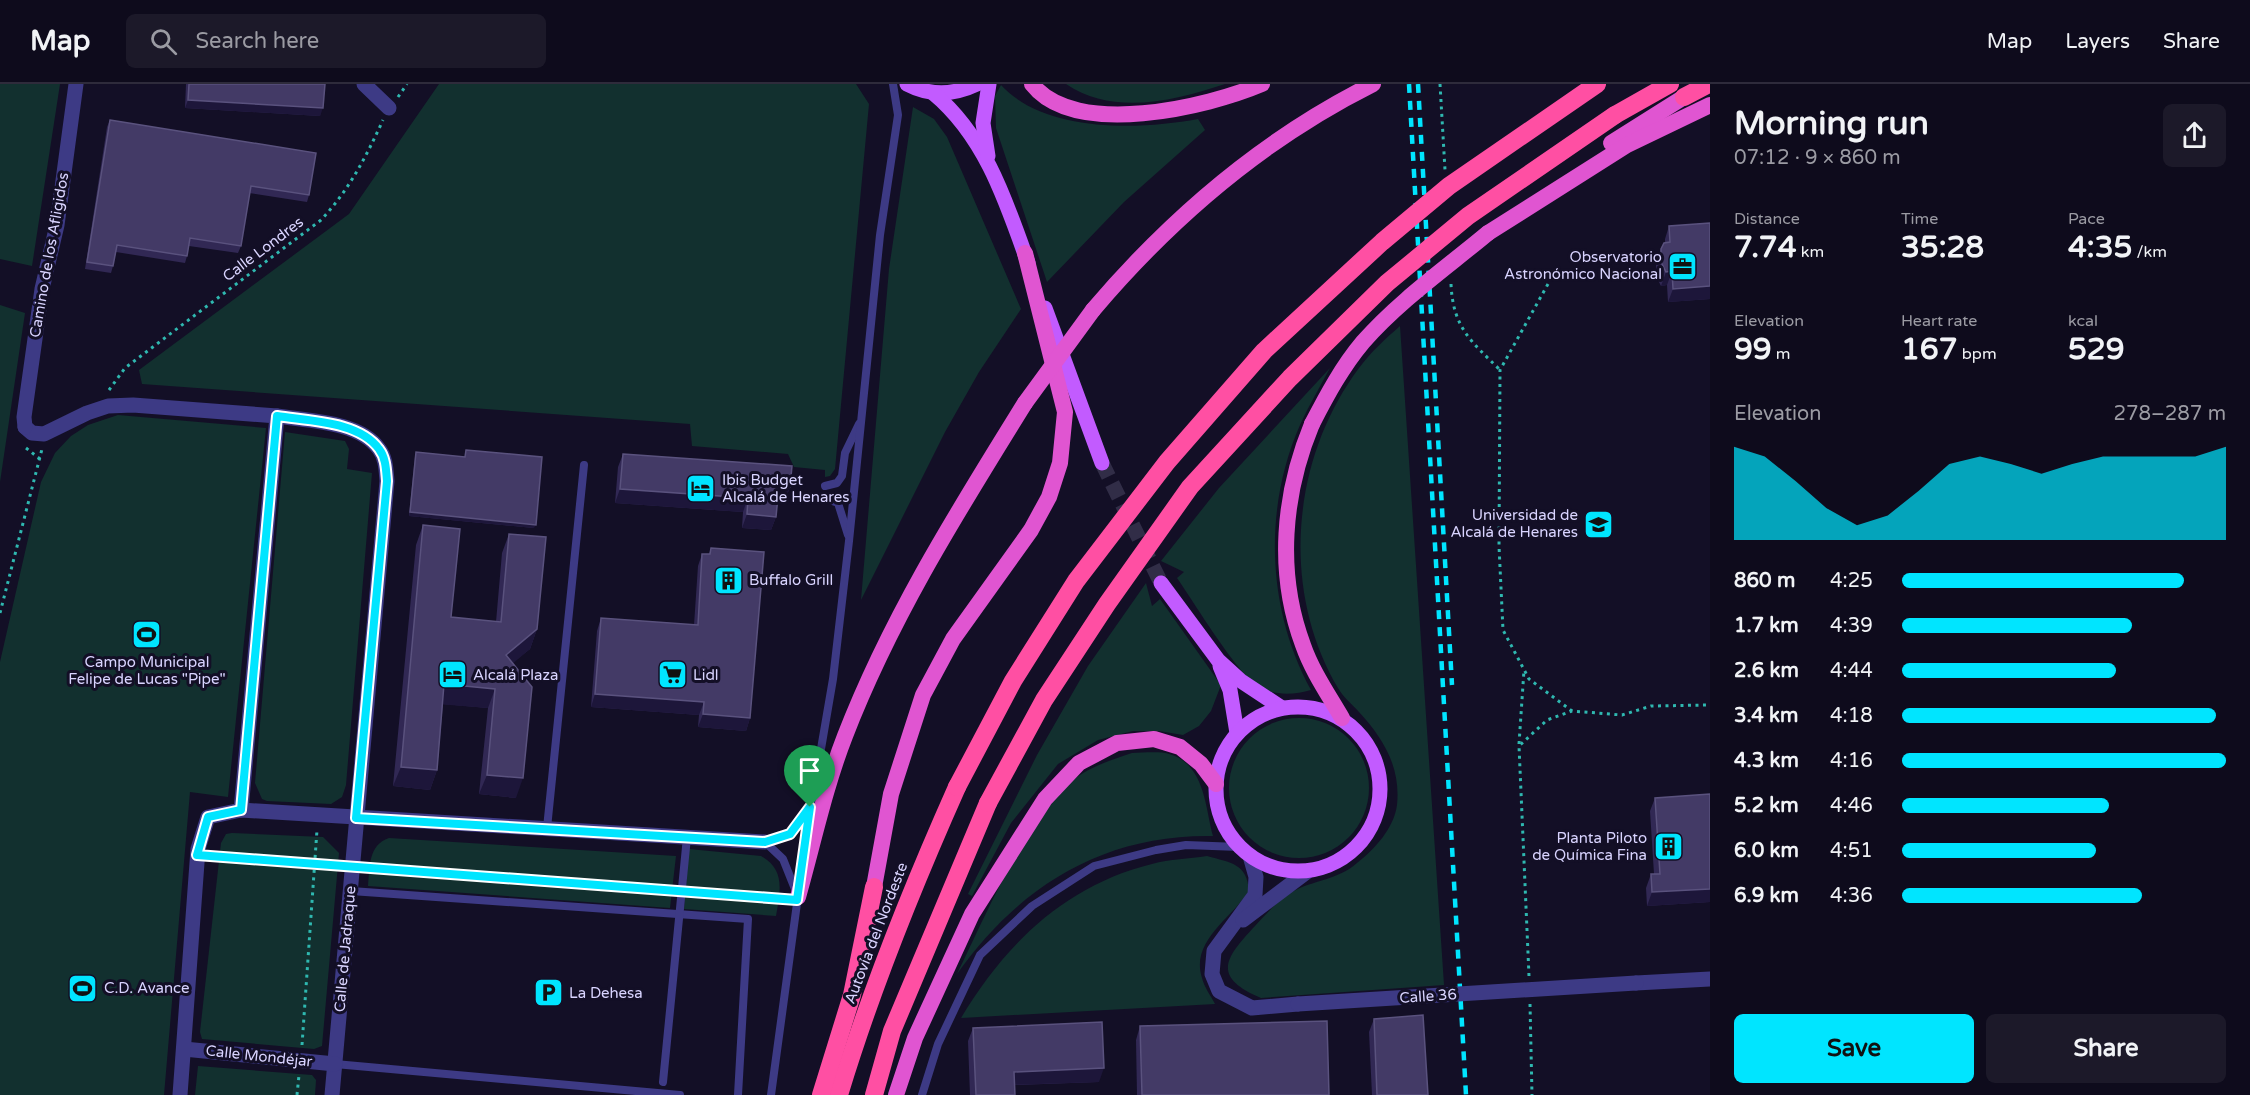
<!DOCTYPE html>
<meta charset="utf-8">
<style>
body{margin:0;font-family:"Varela Round",sans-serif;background:#1c1929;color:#f1f3f6;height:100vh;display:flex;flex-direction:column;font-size:22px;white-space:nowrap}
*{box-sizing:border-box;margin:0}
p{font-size:20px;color:#9b9ba3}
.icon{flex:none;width:33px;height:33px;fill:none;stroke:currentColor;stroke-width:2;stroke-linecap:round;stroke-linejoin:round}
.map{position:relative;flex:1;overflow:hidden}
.details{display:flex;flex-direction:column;background:#0e0b1c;width:540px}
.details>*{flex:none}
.pin{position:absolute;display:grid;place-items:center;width:51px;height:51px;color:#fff;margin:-62px -26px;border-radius:50% 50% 50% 0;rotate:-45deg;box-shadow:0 0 6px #0007}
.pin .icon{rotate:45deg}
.round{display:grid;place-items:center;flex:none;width:63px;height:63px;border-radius:9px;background:#1c1929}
.head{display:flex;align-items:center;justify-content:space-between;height:102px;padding:0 24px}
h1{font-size:33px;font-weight:700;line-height:45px}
.metrics{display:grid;grid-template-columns:repeat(3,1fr);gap:9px;height:102px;padding:6px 24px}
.metrics div{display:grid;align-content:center}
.metrics b{font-size:30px;font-weight:700}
.metrics small{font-size:16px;font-weight:400}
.metrics p{font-size:16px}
.chart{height:168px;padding:12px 24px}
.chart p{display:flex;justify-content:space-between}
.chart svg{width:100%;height:108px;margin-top:6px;fill:#00e5ff;opacity:.7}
.primary-button{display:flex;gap:12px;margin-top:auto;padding:12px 24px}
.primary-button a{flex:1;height:69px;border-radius:9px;background:#00e5ff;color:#111;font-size:24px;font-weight:700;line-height:69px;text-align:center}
.primary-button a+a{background:#1c1929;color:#f1f3f6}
ul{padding:0 24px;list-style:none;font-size:20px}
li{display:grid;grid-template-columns:96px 72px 1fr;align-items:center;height:45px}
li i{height:15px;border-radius:8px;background:#00e5ff}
header{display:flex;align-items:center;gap:36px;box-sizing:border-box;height:84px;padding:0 30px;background:#0e0b1c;border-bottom:2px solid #2e2b3b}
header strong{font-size:28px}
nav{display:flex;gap:33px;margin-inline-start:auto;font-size:21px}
.search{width:420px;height:54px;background:#1c1929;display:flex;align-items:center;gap:15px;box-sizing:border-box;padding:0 21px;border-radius:9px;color:#9b9ba3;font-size:22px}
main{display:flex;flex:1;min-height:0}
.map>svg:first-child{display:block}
</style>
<header>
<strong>Map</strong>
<div class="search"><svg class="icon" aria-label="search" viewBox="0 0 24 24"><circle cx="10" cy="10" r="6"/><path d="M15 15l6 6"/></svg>Search here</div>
<nav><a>Map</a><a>Layers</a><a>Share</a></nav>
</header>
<main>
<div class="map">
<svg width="1710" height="1011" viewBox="0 0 1710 1011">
<rect width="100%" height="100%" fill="#130f26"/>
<g fill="#12302f">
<path d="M0 0H60L32 182 0 175Z"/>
<path d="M439 0H856L869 20 835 385 830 392 825 393V386L794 383 788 370 692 362 690 340 142 300 139 286 349 130Z"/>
<path d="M1066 0H1225C1174 17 1113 32 1066 0Z"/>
<path d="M1001 1C1045 49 1139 46 1198 35L1205 46 1124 118 1047 198 996 44 995 12Z"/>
<path d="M913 23 934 35 947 53 1021 225 979 288 945 348 861 516 889 185Z"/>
<path d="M0 221 25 229 0 398Z"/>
<path d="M1400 242 1444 901 1261 914C1211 893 1225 874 1255 842 1265 831 1278 816 1292 808 1313 796 1338 796 1357 779 1375 765 1394 744 1397 721 1401 683 1383 654 1359 628 1352 620 1343 613 1338 604 1280 506 1291 375 1359 284 1371 268 1385 255 1400 242Z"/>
<path d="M1330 284C1320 303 1309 321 1300 341 1263 425 1267 526 1311 606 1294 611 1273 612 1257 602 1235 586 1195 520 1177 494L1184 488 1161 477 1219 404Z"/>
<path d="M118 331 266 344 228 713 190 708 164 1011H0V578L41 398 55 369 71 352 88 341Z"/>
<path d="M285 348 345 357 349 365 347 385 372 389 346 701 342 713 331 720 267 717 262 715 255 699Z"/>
<path d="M1146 499 1152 522 1160 515 1221 601 1211 627 1199 642 1183 651 1159 647H1133L1098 656 1058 680 1011 739 972 812 968 810 1037 671 1088 582Z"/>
<circle cx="1299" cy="704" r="70"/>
<path d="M1132 669C1143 669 1159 667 1169 670 1205 680 1205 723 1213 752 1104 750 1019 802 957 890 984 835 1025 737 1071 698 1088 683 1111 676 1132 669Z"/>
<path d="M232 749 323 753 339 769 322 962 314 965 202 955 200 948 221 759 226 750Z"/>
<path d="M389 754 676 772 670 824 368 802C370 783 368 761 389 754Z"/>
<path d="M689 765 761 772C786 786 780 808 776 832L684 825Z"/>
<path d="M1207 772C1231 779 1247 779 1249 807 1232 834 1190 857 1202 894 1204 903 1211 912 1215 920L961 934C1005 860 1066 801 1152 780 1170 775 1189 775 1207 772Z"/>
<path d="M198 982 312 991 316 996 315 1011H195Z"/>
</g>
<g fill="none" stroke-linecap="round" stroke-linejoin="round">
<path stroke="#312d47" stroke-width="15" stroke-dasharray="15 8" stroke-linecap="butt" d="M1102 379 1161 499"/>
<g stroke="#2fb8b0" stroke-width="3" stroke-dasharray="3 4.5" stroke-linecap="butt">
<path d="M1440 0 1445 86"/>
<path d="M398 13 407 0"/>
<path d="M1451 200C1453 244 1471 257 1500 286"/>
<path d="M1548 200 1500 286 1499 462 1503 546 1529 595 1572 627"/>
<path d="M109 306 125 284 321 136C349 106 366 73 383 36"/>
<path d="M26 364 40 375"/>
<path d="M0 529 42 365"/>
<path d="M1519 660 1524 586"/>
<path d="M213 772 338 781"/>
<path d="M368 783 670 806"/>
<path d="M694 808 783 814"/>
<path d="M1529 892 1519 662 1547 636 1572 627 1622 631 1651 622 1710 621"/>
<path d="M1530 920 1532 1011"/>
<path d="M302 961 317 746"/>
<path d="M297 1011 299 991"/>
</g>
<g stroke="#3d3a85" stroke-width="8">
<path d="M825 402 837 399 842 392 845 369 859 340"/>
<path d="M827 415 838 419 848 451"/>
<path d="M547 744 584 381"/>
<path d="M805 758 833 595 849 457 880 151 898 31 893 0"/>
<path d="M351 807 748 835 738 1011"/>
<path d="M797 810 783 775 765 758 790 750 810 724"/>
<path d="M335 980 680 1011"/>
<path d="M663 998 687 753"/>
<path d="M771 1011 798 812"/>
<path d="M922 1011 938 960 980 871 1032 822 1094 782 1156 766 1186 761 1239 763"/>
</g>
<g stroke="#3d3a85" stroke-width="15">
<path d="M364 0 389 24"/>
<path d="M277 332C308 337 359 337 379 365 386 374 386 386 387 397L332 1011"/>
<path d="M25 343 32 349 44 350 87 329 108 322 133 321 277 332 241 726"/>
<path d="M1250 772 1256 793 1255 811 1214 867 1212 890 1219 907 1252 924 1298 920"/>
<path d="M1243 836 1308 787"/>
<path d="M1636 899 1710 895"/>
<path d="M184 965 335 980"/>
<path d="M180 1011 198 765 208 733 241 726 765 758"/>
</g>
<path stroke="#3d3a85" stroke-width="15" d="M25 343 24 333 42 205 57 141 76 0"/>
<g stroke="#c25bff" stroke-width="15">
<path d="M907 0C930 12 954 11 977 0"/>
<path d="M933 9C985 52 1006 117 1028 179"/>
<path d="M988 72 983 39 989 0"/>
<path d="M1045 224 1102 379"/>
<path d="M1161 499 1218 576 1241 597 1282 624"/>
<path d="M1220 582 1230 606 1237 649"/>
<circle cx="1298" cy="705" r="82"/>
</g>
<g stroke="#e055d1" stroke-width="16">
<path d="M1032 0C1075 55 1208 23 1262 0"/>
<path d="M1611 59 1684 13"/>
<path d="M1488 149 1627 61 1710 21"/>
<path d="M1093 226C1171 134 1265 54 1373 0"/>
<path d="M1312 340C1283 410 1276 489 1303 561 1312 587 1328 610 1342 634"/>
<path d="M874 803 891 710 923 611 953 555 1031 446 1049 413 1060 379 1065 328 1025 169"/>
<path d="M798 813C813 760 825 703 845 652 891 533 958 427 1025 319"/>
<path d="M896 1011 915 954 972 830 1045 715 1079 679 1117 659 1154 655 1180 663 1201 680 1216 700"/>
</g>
<g stroke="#ff4fa3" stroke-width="18">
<path d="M1684 13 1709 0"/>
<path d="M1615 31 1670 0"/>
<path d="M821 1011 852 911 874 803"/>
<path d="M839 1011C871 905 912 804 957 703"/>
<path d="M874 1011 892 947 988 719"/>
</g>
<g stroke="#00e5ff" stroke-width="4.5" stroke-dasharray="9 8" stroke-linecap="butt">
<path d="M1409 0 1466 1011"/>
<path d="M1418 0 1452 601"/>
</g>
<path stroke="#3d3a85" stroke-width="15" d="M1298 920 1636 899"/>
<g stroke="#e055d1" stroke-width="16">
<path d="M1025 319 1093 226"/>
<path d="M1312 340C1327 311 1342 283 1363 258 1399 217 1446 184 1488 149"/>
</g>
<g stroke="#ff4fa3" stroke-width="18">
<path d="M957 703 1013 597 1076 497 1167 378 1264 267 1382 158 1449 102 1597 0"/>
<path d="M988 719 1044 616 1107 520 1190 403 1290 294 1387 199 1468 132 1615 31"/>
</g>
</g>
<g fill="#312854">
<path d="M186 0H325L320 32 185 24Z"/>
<path d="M110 36 309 111 307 118 249 109 241 162 238 169 189 162 187 172 185 179 116 168 113 182 111 189 85 185 107 43Z"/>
<path d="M1710 139V215L1668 218 1667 201 1661 202 1656 192V179L1661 165 1665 159V155L1669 142Z"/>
<path d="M466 366 534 444 409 432 415 372 416 368 465 373Z"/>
<path d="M623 370 790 403 785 416H778L776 433 771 446 742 444 743 428 615 419 618 383Z"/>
<path d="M423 441 451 533 496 538 502 469 509 450 537 545 530 565 512 579 516 714 479 710 488 624 443 620 437 686 430 706 393 702 416 461Z"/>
<path d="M711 464 750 634 746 647 698 643 699 631 591 623 597 547 601 534 694 541 698 482 702 470H709Z"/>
<path d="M1710 710V818L1647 822 1646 804 1651 790H1654L1650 727 1655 714Z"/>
<path d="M1374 935 1428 1011H1372L1369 948Z"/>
<path d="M1140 942 1329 1011H1137L1136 956Z"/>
<path d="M973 944 1099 998 1015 1001V1011H970L968 957Z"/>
</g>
<g fill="#1d163a">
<path d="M188 16 323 24 320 32 185 24Z"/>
<path d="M1672 187 1667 201 1661 202 1666 188Z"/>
<path d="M1710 202V215L1668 218 1673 205Z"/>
<path d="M779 402 790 403 785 416 774 415Z"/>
<path d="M620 405 748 414 743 428 615 419Z"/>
<path d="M410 428 536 441 534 444 409 432Z"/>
<path d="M747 430 776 433 771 446 742 444Z"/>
<path d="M537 545 530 565 499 591 506 571Z"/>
<path d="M444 600 495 605 488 624 437 620Z"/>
<path d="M595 610 704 618 699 631 591 623Z"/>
<path d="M703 630 750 634 746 647 698 643Z"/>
<path d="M401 683 437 686 430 706 393 702Z"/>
<path d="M487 691 523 694 516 714 479 710Z"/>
<path d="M1710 805V818L1647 822 1652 808Z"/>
<path d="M1104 984 1099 998 1009 1001 1014 988Z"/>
</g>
<g fill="#433a66" stroke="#5a527e" stroke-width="1.5">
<path d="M189 0H325L323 24 188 16Z"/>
<path d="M110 36 316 69 309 111 251 102 241 162 190 154 187 172 117 161 113 182 87 178Z"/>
<path d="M1710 139V202L1673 205 1672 187 1666 188 1661 178V165L1664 159 1670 158 1669 142Z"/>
<path d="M466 366 542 373 536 441 410 428 416 368 465 373Z"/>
<path d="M623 370 792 382 790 403 779 402 776 433 747 430 748 414 620 405Z"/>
<path d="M423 441 460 445 451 533 501 538 509 450 546 453 537 545 506 571 532 603 523 694 487 691 495 605 444 600 437 686 401 683Z"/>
<path d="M711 464 764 468 750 634 703 630 704 618 595 610 601 534 698 541 702 470H710Z"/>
<path d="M1710 710V805L1652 808 1651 790H1660L1655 714Z"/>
<path d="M1423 931 1428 1011H1377L1374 935Z"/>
<path d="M1327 937 1329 1011H1142L1140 942Z"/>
<path d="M1102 938 1104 984 1014 988 1015 1011H976L973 944Z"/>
</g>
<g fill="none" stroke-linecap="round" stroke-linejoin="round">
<defs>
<path id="route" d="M277 332C308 337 359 337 379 365 386 374 386 386 387 397L356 734 765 758 790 750 810 723 797 816 197 771 208 733 241 726Z"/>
</defs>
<use href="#route" stroke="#fff" stroke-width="12"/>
<use href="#route" stroke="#00e5ff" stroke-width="8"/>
</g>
<defs>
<symbol id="office-square" viewBox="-11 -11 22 22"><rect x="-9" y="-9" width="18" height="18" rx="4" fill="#00e5ff" stroke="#130f26"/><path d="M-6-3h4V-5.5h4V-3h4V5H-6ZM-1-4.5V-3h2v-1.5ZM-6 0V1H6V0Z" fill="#111"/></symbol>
<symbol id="hotel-square" viewBox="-11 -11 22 22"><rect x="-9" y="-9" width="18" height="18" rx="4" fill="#00e5ff" stroke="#130f26"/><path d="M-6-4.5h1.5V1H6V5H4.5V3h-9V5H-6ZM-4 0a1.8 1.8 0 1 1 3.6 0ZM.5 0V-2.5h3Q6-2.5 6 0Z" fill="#111"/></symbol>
<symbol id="university-square" viewBox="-11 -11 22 22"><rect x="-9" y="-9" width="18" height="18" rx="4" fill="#00e5ff" stroke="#130f26"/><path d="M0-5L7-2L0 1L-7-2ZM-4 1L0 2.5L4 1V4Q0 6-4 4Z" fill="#111"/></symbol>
<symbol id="building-square" viewBox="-11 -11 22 22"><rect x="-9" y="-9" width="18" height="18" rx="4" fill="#00e5ff" stroke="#130f26"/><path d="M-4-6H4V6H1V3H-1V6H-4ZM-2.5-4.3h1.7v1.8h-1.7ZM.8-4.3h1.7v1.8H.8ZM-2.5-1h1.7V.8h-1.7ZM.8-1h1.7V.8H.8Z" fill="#111"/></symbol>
<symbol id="stadium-square" viewBox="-11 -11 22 22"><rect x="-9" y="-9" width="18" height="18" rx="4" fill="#00e5ff" stroke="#130f26"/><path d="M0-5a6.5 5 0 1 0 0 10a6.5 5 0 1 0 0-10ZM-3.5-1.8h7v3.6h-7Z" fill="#111"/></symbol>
<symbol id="supermarket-square" viewBox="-11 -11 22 22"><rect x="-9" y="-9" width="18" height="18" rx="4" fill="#00e5ff" stroke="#130f26"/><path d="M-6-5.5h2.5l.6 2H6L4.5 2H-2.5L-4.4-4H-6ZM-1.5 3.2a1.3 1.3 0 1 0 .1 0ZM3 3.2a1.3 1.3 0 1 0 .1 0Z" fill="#111"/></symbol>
<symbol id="parking-square" viewBox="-11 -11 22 22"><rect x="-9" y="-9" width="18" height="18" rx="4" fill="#00e5ff" stroke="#130f26"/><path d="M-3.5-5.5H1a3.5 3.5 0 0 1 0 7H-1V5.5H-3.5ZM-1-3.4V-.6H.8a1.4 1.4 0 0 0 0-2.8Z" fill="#111"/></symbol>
</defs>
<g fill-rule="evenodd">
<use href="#office-square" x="1666" y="166" width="33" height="33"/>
<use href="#hotel-square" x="684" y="388" width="33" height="33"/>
<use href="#university-square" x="1582" y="424" width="33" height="33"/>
<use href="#building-square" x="712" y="480" width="33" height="33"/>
<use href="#stadium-square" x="130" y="534" width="33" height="33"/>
<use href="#hotel-square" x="436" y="574" width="33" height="33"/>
<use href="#supermarket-square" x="656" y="574" width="33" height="33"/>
<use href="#building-square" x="1652" y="746" width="33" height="33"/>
<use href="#stadium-square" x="66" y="888" width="33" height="33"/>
<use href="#parking-square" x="532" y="892" width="33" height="33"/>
</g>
<g text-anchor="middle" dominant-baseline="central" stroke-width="6" stroke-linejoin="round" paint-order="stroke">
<g font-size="15" fill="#d9d4ff" stroke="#130f26">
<text transform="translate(263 165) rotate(-37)">Calle Londres</text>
<text transform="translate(49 171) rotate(-80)">Camino de los Afligidos</text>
<text transform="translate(876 849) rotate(-69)">Autovía del Nordeste</text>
<text transform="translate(345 865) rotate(-85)">Calle de Jadraque</text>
<text transform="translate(1428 912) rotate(-4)">Calle 36</text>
<text transform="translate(259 972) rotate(6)">Calle Mondéjar</text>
</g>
<g font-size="15" fill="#d9d4ff" stroke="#130f26" text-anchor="start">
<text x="1662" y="173" text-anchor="end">Observatorio<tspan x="1662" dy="17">Astronómico Nacional</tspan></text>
<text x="722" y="396">Ibis Budget<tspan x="722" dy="17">Alcalá de Henares</tspan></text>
<text x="1578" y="431" text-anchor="end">Universidad de<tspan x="1578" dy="17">Alcalá de Henares</tspan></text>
<text x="749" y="496">Buffalo Grill</text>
<text x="147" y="578" text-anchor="middle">Campo Municipal<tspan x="147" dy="17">Felipe de Lucas "Pipe"</tspan></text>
<text x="473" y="591">Alcalá Plaza</text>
<text x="693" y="591">Lidl</text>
<text x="1647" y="754" text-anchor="end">Planta Piloto<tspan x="1647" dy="17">de Química Fina</tspan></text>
<text x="104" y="904">C.D. Avance</text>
<text x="569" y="909">La Dehesa</text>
</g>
</g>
</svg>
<div class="pin" style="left:810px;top:723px;background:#1e9e55"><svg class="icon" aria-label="arrive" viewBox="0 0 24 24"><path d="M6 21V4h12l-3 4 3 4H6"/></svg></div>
</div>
<section class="details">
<div class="head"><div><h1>Morning run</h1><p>07:12 · 9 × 860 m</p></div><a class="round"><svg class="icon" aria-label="share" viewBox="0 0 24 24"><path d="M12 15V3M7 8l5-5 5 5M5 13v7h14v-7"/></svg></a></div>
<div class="metrics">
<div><p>Distance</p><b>7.74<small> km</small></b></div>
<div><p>Time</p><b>35:28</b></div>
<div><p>Pace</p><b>4:35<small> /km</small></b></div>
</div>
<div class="metrics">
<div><p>Elevation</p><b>99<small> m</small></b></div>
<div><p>Heart rate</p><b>167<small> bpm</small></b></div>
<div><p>kcal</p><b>529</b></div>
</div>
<div class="chart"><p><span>Elevation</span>278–287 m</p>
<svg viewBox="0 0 160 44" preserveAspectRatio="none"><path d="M0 44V6L10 10L20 20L30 31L40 38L50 34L60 24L70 13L80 10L90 13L100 17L110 13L120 10L130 10L140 10L150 10L160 6V44z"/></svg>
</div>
<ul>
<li><b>860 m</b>4:25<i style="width:87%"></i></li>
<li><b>1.7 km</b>4:39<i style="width:71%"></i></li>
<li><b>2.6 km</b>4:44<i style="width:66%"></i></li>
<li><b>3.4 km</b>4:18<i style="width:97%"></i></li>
<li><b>4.3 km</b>4:16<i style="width:100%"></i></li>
<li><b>5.2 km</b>4:46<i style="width:64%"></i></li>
<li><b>6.0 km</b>4:51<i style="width:60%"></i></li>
<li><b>6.9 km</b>4:36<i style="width:74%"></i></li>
</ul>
<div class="primary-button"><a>Save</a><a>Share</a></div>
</section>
</main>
